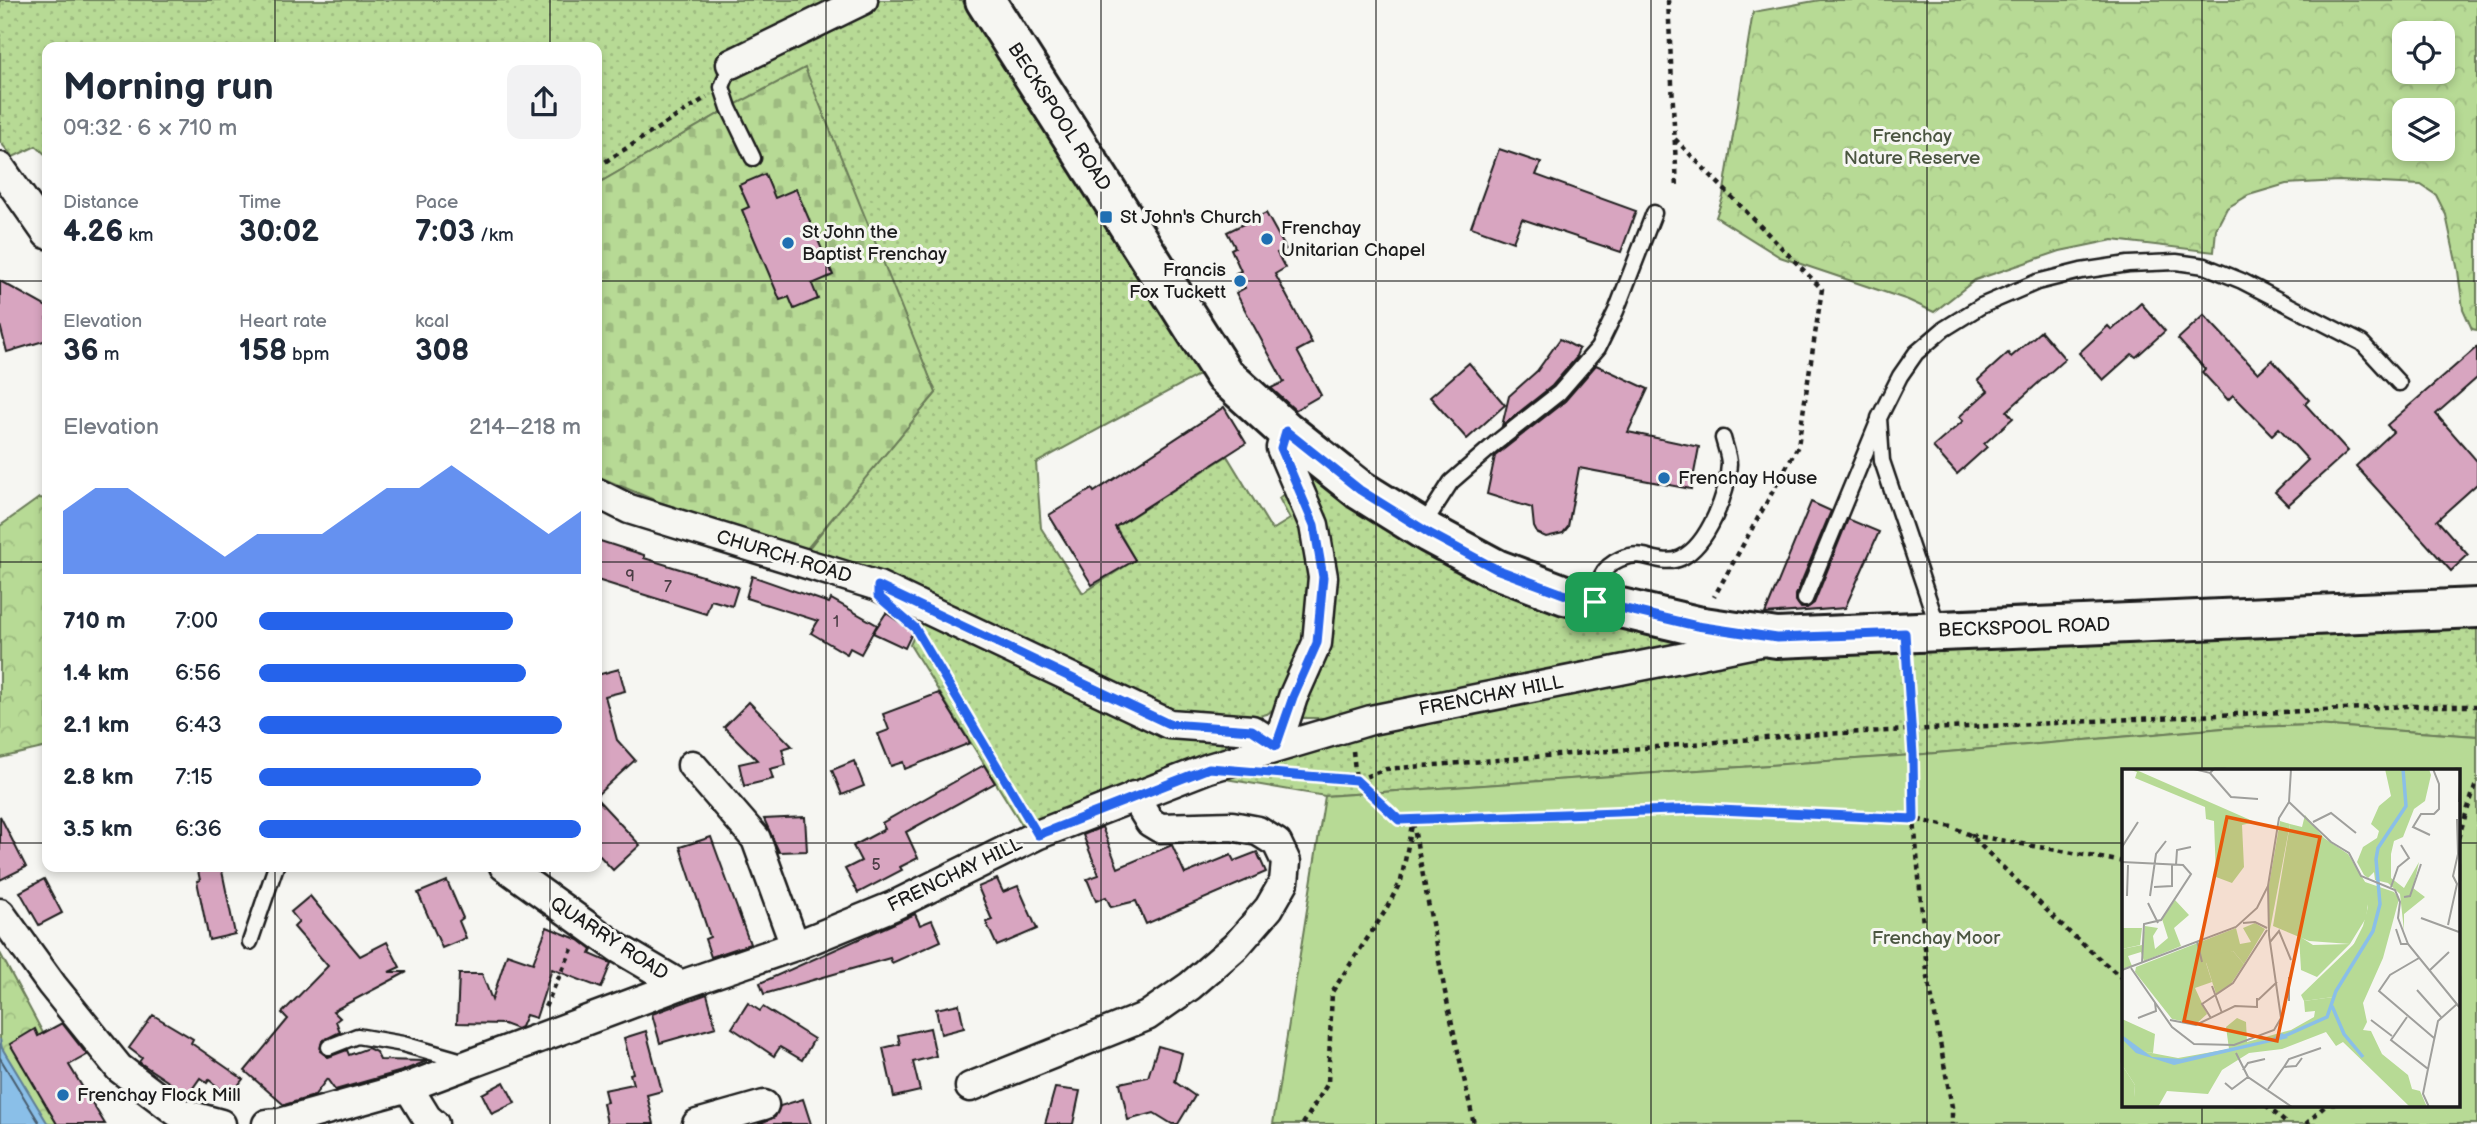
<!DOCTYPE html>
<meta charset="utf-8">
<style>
body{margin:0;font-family:"Balsamiq Sans",sans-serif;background:#f2f2f3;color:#1f2937;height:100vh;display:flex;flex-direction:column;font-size:26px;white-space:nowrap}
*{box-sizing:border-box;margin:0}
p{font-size:23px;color:#747a83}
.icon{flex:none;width:38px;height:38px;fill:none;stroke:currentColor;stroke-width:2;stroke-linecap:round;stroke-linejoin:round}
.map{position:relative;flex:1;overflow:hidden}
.side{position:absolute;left:42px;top:42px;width:560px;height:830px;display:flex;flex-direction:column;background:#fff;border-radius:14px;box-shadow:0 4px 10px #0003}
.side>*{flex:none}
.fabs{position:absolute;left:2392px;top:21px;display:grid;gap:14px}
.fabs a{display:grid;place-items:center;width:63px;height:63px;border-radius:14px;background:#fff;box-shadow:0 4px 10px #0003;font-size:35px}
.pin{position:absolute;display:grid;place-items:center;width:60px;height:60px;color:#fff;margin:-30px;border-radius:14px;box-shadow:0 4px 10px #0006}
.round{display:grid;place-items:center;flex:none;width:74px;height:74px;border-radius:14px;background:#f2f2f3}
.head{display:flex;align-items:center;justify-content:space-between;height:119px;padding:0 21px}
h1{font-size:38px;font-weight:700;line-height:52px}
.metrics{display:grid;grid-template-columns:repeat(3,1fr);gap:10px;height:119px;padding:7px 21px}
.metrics div{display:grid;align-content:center}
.metrics b{font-size:30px;font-weight:700}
.metrics small{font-size:19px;font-weight:400}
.metrics p{font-size:19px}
.chart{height:196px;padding:14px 21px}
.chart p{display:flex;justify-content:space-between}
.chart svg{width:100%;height:126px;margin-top:7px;fill:#2563eb;opacity:.7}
ul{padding:0 21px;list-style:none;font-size:23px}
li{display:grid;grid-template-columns:112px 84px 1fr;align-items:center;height:52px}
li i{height:18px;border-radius:9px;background:#2563eb}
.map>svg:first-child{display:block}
</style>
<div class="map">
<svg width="2477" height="1124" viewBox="0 0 2477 1124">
<defs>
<pattern id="grass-dots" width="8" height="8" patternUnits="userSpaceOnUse" patternTransform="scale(1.75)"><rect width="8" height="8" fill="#b7da95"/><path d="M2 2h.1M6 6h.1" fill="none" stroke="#9dba80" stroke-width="1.8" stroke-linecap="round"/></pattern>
<pattern id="forest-crowns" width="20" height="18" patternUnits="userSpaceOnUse" patternTransform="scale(1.75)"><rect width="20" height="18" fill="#b7da95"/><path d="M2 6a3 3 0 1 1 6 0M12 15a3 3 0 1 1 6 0" fill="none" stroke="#9dba80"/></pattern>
<pattern id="cemetery-stones" width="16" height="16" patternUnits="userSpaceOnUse" patternTransform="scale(1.75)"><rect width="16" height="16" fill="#b7da95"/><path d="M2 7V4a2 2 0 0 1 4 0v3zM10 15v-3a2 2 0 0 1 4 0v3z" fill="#9dba80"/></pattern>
</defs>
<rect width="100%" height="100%" fill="#f6f6f2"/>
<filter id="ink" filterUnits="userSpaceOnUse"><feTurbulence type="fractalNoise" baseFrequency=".0143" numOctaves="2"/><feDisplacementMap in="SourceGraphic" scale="14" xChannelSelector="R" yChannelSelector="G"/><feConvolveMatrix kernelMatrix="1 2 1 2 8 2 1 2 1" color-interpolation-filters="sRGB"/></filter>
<g filter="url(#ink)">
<g fill="url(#grass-dots)" stroke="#6a7b58" stroke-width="2">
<path d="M0 0H962L1206 371 1036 463 1041 528 1083 593 1135 560 1116 527 1227 456 1272 530 1290 519 1279 498 1292 487 1315 576 1309 639 1278 706 1267 714 1247 719 1165 712 806 552 869 471 936 393 892 287 729 108 597 184V47H47V156L36 146 13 157 0 142Z"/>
<path d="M1300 468 1690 635 1691 646 1325 718H1302L1297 707 1326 641Z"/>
<path d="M923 616 1242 743 1135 783 1027 833 910 645Z"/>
<path d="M2477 623V736L2314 725 2224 728 1913 755 1325 796 1214 777 1322 742 1772 653Z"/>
</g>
<g fill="url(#forest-crowns)" stroke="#6a7b58" stroke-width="2" fill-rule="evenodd">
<path d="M1820 0H2477V330L2472 329 2463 309 2458 271 2446 215 2436 195 2421 185 2339 181 2286 184 2249 195 2227 208 2216 229 2214 252 2113 240 2060 251 1975 280 1934 312 1908 300 1780 257 1716 217 1723 197 1753 12ZM2404 33H2443V72H2404ZM2404 110H2443V149H2404Z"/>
<path d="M39 498 47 499V747L0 758V526Z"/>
<path d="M0 953 92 1124H0Z"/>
</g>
<path fill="url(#cemetery-stones)" stroke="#6a7b58" stroke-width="2" d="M805 68 936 393 805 551 659 502 597 476V184L729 108Z"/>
<path fill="#b7da95" stroke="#6a7b58" stroke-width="2" fill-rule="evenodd" d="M2314 725 2477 736V1124H1273L1325 796 1913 755 2224 728ZM2124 771H2458V1105H2124Z"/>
<path fill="#8abfe8" stroke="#5e7e96" stroke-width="2" d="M0 1039 2 1048 48 1124H0Z"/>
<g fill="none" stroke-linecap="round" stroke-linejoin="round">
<path stroke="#485d6e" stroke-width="2" d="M0 1058 40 1124"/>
</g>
<g fill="#d8a5c0" stroke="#1c1c1c" stroke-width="2">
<path d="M1499 149 1541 163 1536 175 1636 211 1621 252 1522 219 1513 242 1471 227Z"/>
<path d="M765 174 775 198 796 189 833 275 812 284 818 299 794 309 789 297 780 300 742 210 749 207 739 185Z"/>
<path d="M1266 213 1286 249 1277 253 1285 268 1275 274 1312 343 1297 351 1321 395 1295 410 1271 388 1284 382 1236 293 1245 288 1236 273 1241 271 1231 249 1235 247 1227 232Z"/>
<path d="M0 281 47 307V340L7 352 0 325Z"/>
<path d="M2141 303 2165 331 2136 357 2132 354 2103 380 2079 353 2108 326 2112 330Z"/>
<path d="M2204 315 2258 373 2272 360 2309 400 2305 404 2348 451 2288 505 2275 492 2308 460 2279 428 2272 435 2233 395 2228 400 2202 372 2205 369 2178 339Z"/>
<path d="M2041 331 2065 359 2007 411 2013 418 1984 444 1987 447 1957 474 1933 447 1963 421 1959 417 1988 391 1978 380 2008 353 2011 357Z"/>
<path d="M1560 339 1579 349 1576 356 1577 357 1552 386 1502 426 1509 396 1537 371Z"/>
<path d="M2477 347V378L2436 414 2477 461V484L2437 520 2468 555 2451 571 2356 466 2393 432 2387 425Z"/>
<path d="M1469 363 1505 405 1467 439 1430 397Z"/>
<path d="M1596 365 1648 389 1628 432 1699 447 1691 489 1579 468 1568 527 1563 533 1546 537 1537 533 1534 527 1532 508 1487 494 1495 456 1565 401Z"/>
<path d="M1224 407 1246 443 1115 527 1135 560 1092 585 1049 515 1092 489 1094 492Z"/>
<path d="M1811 502 1831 511 1796 595V601L1801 608H1807L1814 603 1848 519 1879 532 1845 608 1765 614Z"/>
<path d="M597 540 644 555V558L738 587 732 606 711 600 706 614 597 580Z"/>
<path d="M752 576 829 603 831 599 877 625 861 654 850 648 847 654 811 633 818 621 746 598Z"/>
<path d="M886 613 913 631 905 648 873 633Z"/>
<path d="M619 669 625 691 605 696 617 740 635 760 597 795V675Z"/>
<path d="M939 693 970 743 905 769 903 762 891 766 878 734 889 730 883 714Z"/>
<path d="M749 702 792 746 782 749 786 765 770 769 773 779 744 786 739 764 757 760 724 727Z"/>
<path d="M854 761 864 786 842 795 832 770Z"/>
<path d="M984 765 995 783 906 832 918 858 900 867 902 870 858 893 845 869 861 861 853 846 885 829 882 823Z"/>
<path d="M597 799 640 845 613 870 597 853Z"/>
<path d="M0 816 26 867 0 880Z"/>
<path d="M805 817 807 851 779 852 764 819Z"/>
<path d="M1102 827 1118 868 1172 845 1185 874 1231 855 1234 861 1257 852 1266 872 1146 924 1136 901 1111 907 1106 897 1096 901 1087 879 1099 875 1083 835Z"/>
<path d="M711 837 750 944 711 957 705 939 710 937 680 847Z"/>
<path d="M197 866H221L235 934 209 940 197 881 200 880Z"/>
<path d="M44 879 62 913 39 925 20 892Z"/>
<path d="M997 879 1003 892 1018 886 1037 929 997 946 986 922 992 920 978 887Z"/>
<path d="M447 881 463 918 459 921 466 938 442 948 418 893Z"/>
<path d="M310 896 360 956 387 942 400 967 389 972H407L333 1011 340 1018 336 1021 340 1032 322 1041 320 1051 328 1057 347 1050 349 1055 368 1048 376 1052 380 1060 427 1061 402 1071 335 1090 327 1079 314 1096 284 1105 245 1071 288 1019 282 1013 328 966 294 927 299 922 291 912Z"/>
<path d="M915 914 920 925 932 920 941 941 892 963 890 958 764 994 760 983Z"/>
<path d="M547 927 579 940 592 950 590 954 611 963 601 988 552 969 536 1018 526 1015 521 1027 517 1029 504 1024 457 1023 459 974H482L492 1000 507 954 533 963Z"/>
<path d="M707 994 716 1027 660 1043 652 1014Z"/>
<path d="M748 1003 760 1011 763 1007 814 1039 802 1060 780 1047 774 1056 732 1028Z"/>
<path d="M959 1004 964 1028 941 1034 936 1009Z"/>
<path d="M153 1015 193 1039 191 1043 243 1079 230 1096 209 1080 207 1083 200 1078 188 1095 139 1062 142 1058 129 1048Z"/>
<path d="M62 1023 87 1055 69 1065 105 1124H57L10 1044 35 1029 38 1036Z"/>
<path d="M930 1028 936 1056 913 1062 920 1091 894 1097 883 1048 900 1044 898 1035Z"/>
<path d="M646 1031 662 1091 647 1095 654 1124H607L603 1103 607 1102 604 1090 633 1084 630 1074 633 1073 624 1038Z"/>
<path d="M1158 1046 1182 1053 1175 1082 1195 1096 1178 1124H1172L1154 1113 1128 1120 1120 1083 1148 1077Z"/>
<path d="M504 1082 515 1103 492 1114 482 1094Z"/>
<path d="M1055 1088 1080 1091 1073 1124H1045Z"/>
<path d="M803 1099 811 1124H758L775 1117 780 1106Z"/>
</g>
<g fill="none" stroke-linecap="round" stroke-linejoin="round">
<defs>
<g id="lane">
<path d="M731 64 722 87 729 108 753 158"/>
<path d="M1422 527 1451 482 1497 442 1559 393 1598 348 1616 311 1654 213"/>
<path d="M1805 599 1878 422"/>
<path d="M1595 601C1597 593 1598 582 1602 575 1609 561 1629 553 1644 556 1656 559 1668 564 1681 558 1708 545 1728 493 1729 464 1729 456 1725 446 1723 438"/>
<path d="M1939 630 1882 461 1879 418 1900 376 1916 353 1944 329 1981 306 2037 282 2081 271 2128 264 2176 262 2205 266 2242 281 2362 343 2399 383"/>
<path d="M250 942 276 866"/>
<path d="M329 1047 357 1036 403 1044 466 1062"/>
</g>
<g id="street">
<path d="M731 64 863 0"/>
<path d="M0 167 47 234"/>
<path d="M597 493 629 509 878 586 1169 724 1252 730 1277 746"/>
<path d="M1277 746 1293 697 1317 643 1323 577 1314 525 1281 448 1286 431"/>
<path d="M692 765 756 839 795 946"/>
<path d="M504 866 618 948 681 985"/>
<path d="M0 913 52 985 119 1068 177 1112 221 1124"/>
<path d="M408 1087 427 1118 434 1124"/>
<path d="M970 1087 1147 1016 1190 986 1236 946 1269 908 1284 882 1286 862 1277 843 1258 831 1232 826 1160 828 1150 822 1134 796"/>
<path d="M267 1124 280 1123 408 1087 681 985 795 946 893 906 1037 835 1209 768 1371 720 1760 642"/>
<path d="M697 1124 764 1105"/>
</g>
<path id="secondary" d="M985 0 1224 375 1286 431 1360 490 1429 533 1496 569 1565 595 1595 602 1697 626 1777 638 2477 608"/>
</defs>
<use href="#lane" stroke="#1c1c1c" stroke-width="19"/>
<use href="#street" stroke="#1c1c1c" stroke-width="33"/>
<use href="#secondary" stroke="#1c1c1c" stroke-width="44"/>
<g stroke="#1c1c1c" stroke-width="4.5" stroke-dasharray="5 5" stroke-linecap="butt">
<path d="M1668 0 1677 188"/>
<path d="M1675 139 1822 289 1798 446 1714 597"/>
<path d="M597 167 707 97"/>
<path d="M920 637 1025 813"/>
<path d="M1907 663 1913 755 1914 819 1952 827 1970 835 2069 932 2124 980"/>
<path d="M1353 751 1356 780 1386 769 1803 735 2406 706H2477"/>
<path d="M1287 775 1356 780 1399 820 1699 809 1914 819 1927 972 1952 1107V1124"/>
<path d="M1413 823 1445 992 1474 1124"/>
<path d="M1971 835 2124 862"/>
<path d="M2458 838 2477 781"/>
<path d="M545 1007 572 949"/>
<path d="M2266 1105 2287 1124"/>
<path d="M1303 1124 1328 1083 1332 992 1384 913 1401 881 1413 820"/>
<path d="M2306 1124 2326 1105"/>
</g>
<use href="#lane" stroke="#f6f6f2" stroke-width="14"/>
<use href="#street" stroke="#f6f6f2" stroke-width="28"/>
<use href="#secondary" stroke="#f6f6f2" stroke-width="38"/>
</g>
</g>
<g fill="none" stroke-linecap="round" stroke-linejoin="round" filter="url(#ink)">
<defs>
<path id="route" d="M1286 431 1360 490 1429 533 1496 569 1566 595 1697 626 1777 638 1905 633 1913 755 1914 819 1699 809 1399 820 1356 780 1209 768 1038 835 915 628 878 596V586L1169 724 1252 730 1276 746 1293 697 1317 643 1323 577 1314 525 1281 448Z"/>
</defs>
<use href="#route" stroke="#fff" stroke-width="14"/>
<use href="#route" stroke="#2563eb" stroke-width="9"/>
</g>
<path fill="none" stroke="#1c1c1c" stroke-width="2" stroke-opacity="0.55" d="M275 0V47M550 0V47M826 0V1124M1101 0V1124M1376 0V1124M1651 0V1124M1927 0V1124M2202 0V771M0 281H47M597 281H2477M0 562H47M597 562H2477M0 843H47M597 843H2124M2458 843H2477M275 866V1124M550 866V1124M2202 1105V1124"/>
<g fill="#1f6fb2" stroke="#f6f6f2" stroke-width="2.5">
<rect x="1099" y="210" width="14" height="14" rx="3.5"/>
<circle cx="1267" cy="239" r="7"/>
<circle cx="788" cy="243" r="7"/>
<circle cx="1240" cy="281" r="7"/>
<circle cx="1664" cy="478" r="7"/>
<circle cx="63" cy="1095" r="7"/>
</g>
<g text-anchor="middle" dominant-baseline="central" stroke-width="6" stroke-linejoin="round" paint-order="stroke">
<g font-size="16" fill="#4b3e45">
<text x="630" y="576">9</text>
<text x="668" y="587">7</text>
<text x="836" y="622">1</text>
<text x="876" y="865">5</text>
</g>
<g font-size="19" fill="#1c1c1c" stroke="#f6f6f2">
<text transform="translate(1059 117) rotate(57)">BECKSPOOL ROAD</text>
<text transform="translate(784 557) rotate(17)">CHURCH ROAD</text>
<text transform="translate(2024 628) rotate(-2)">BECKSPOOL ROAD</text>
<text transform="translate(1491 696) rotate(-11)">FRENCHAY HILL</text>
<text transform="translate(955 875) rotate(-26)">FRENCHAY HILL</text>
<text transform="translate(609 939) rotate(33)">QUARRY ROAD</text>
</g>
<g font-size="19" fill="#4a5540" stroke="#f6f6f2">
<text x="1912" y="136">Frenchay<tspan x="1912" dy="22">Nature Reserve</tspan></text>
<text x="1936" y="938">Frenchay Moor</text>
</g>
<g font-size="19" fill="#1c1c1c" stroke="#f6f6f2" text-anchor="start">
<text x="1120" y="217">St John's Church</text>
<text x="1281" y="228">Frenchay<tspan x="1281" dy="22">Unitarian Chapel</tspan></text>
<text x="802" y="232">St John the<tspan x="802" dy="22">Baptist Frenchay</tspan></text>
<text x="1226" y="270" text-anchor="end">Francis<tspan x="1226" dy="22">Fox Tuckett</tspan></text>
<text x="1678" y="478">Frenchay House</text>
<text x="77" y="1095">Frenchay Flock Mill</text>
</g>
</g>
<g transform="translate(2122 769)">
<rect width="338" height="338" fill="#f6f6f2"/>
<path d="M158 52 168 55 147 166V116ZM133 154 143 160 122 195 111 182 84 194 90 213 73 219 85 245 74 255 50 250 13 203 14 198 114 159 118 175 129 173 121 159ZM177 167 191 176 228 175 195 208 179 201ZM233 174 211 228 182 232 179 226Z" fill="#b7da95"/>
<path d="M6 0H12L133 53 120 56 122 98 110 114 94 108 92 52 84 50 83 38 13 9 15 3ZM263 0H307L309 6 303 32 292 40 281 68 272 72 269 85V109L282 119 297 93 291 119 303 128 282 145V162L278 125 266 114 253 111 252 103 246 109 242 106 235 93 241 78 255 69 257 62 249 55 257 37 269 27ZM243 113 272 123 277 130 261 189 241 234 245 253 241 261 249 262 260 285 286 306 290 320 298 322 305 338H288L221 273 214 277 204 263 160 280 127 284 100 301 86 325 45 322 36 338H0V329L12 328 13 316 0 296V250L33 265 31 284 19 282 56 289 107 280 104 258 115 249 124 253 125 273 169 261 192 248 193 242 183 243 182 232 211 228 209 220 241 157 246 138ZM53 131 67 146 52 159 59 177 22 192 19 183 6 187 10 197 0 200V180L20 176 23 157 36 159 31 167 33 180 46 169 40 150Z" fill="#b7da95"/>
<path d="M111 182 122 195 109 215 94 225 82 187Z" fill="#b7da95"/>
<path d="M183 46 202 69 226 85 248 121 244 149 228 175 187 172 151 157 168 55 180 58ZM0 159H20L18 176 0 180ZM0 296 13 316 12 329H0Z" fill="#b7da95"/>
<path d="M160 264 166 269 52 296 14 284 0 270V266L30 288 59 290 149 270Z" fill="#8abfe8"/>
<path fill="none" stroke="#8abfe8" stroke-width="3.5" d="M210 237 222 265 241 288M158 269 205 248 214 222 251 162 258 135 254 90 256 79 284 37 281 0"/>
<path fill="none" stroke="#9f9f9c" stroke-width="2" d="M72 0 88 4 92 0M88 4 109 28 136 30M167 33 209 73 227 84 239 107 273 121 278 133 276 149 286 175 338 239M337 33 338 10M191 53 209 44 234 64M308 66 291 58 299 45H312L317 40V15L311 0M0 78 16 53M0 93 61 96 69 105 39 151 22 155 20 194M54 96 55 81 69 78M32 118 50 117V96M269 118 276 98 287 89 279 76M5 127 6 96M28 127 34 85 44 72M282 128 288 127 299 95M26 134 36 154M299 149 337 163M121 154 133 153 145 159M326 156 335 115 331 107 336 85 335 50M274 160 279 175H286M75 172 80 193M148 173 157 162 169 191M297 189 268 206 257 222 312 269M9 199 50 258 72 275 112 276 152 261 159 249 147 166 146 117M0 201 114 158 135 139 146 117 157 49 167 33 169 0M308 201 327 183M167 208V232M90 217 100 244M295 221 319 248M136 231 155 213M285 248 269 271 306 300 301 325 307 338M16 249 34 242 33 234M89 249 80 235 111 214 145 161M48 251 74 256 113 237 135 238V229M249 251 270 267M114 284 126 308 170 338M162 298 167 290 199 279M306 300 316 252 335 235M121 301 126 294 143 290M103 314 110 320 126 308M146 320 162 298 174 297 180 289"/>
<path fill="#e8590c" fill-opacity="0.15" stroke="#e8590c" stroke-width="3.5" d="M105 48 198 68 155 272 62 252Z"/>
<rect width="338" height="338" fill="none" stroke="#1c1c1c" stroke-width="3.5"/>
</g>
</svg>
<div class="fabs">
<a><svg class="icon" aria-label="locate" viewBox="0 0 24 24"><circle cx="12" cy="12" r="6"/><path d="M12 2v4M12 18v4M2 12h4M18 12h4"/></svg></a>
<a><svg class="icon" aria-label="layers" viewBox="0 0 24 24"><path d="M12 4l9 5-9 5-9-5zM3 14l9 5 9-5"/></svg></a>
</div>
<div class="pin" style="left:1595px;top:602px;background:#1e9e55"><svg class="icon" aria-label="arrive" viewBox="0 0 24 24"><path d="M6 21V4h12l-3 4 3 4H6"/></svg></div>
<section class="side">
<div class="head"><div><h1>Morning run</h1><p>09:32 · 6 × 710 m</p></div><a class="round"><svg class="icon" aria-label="share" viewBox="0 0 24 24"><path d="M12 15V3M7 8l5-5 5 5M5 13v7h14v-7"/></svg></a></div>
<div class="metrics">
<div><p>Distance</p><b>4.26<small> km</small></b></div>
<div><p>Time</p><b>30:02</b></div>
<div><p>Pace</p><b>7:03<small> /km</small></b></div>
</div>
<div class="metrics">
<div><p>Elevation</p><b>36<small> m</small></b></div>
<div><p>Heart rate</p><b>158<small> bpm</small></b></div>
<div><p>kcal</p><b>308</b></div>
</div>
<div class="chart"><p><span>Elevation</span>214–218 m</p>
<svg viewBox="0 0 160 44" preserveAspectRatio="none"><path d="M0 44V22L10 14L20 14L30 22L40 30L50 38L60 30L70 30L80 30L90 22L100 14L110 14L120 6L130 14L140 22L150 30L160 22V44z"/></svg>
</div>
<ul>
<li><b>710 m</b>7:00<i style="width:79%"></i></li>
<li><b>1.4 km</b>6:56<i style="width:83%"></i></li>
<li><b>2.1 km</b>6:43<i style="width:94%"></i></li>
<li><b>2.8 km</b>7:15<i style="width:69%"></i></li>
<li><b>3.5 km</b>6:36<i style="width:100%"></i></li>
</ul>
</section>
</div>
